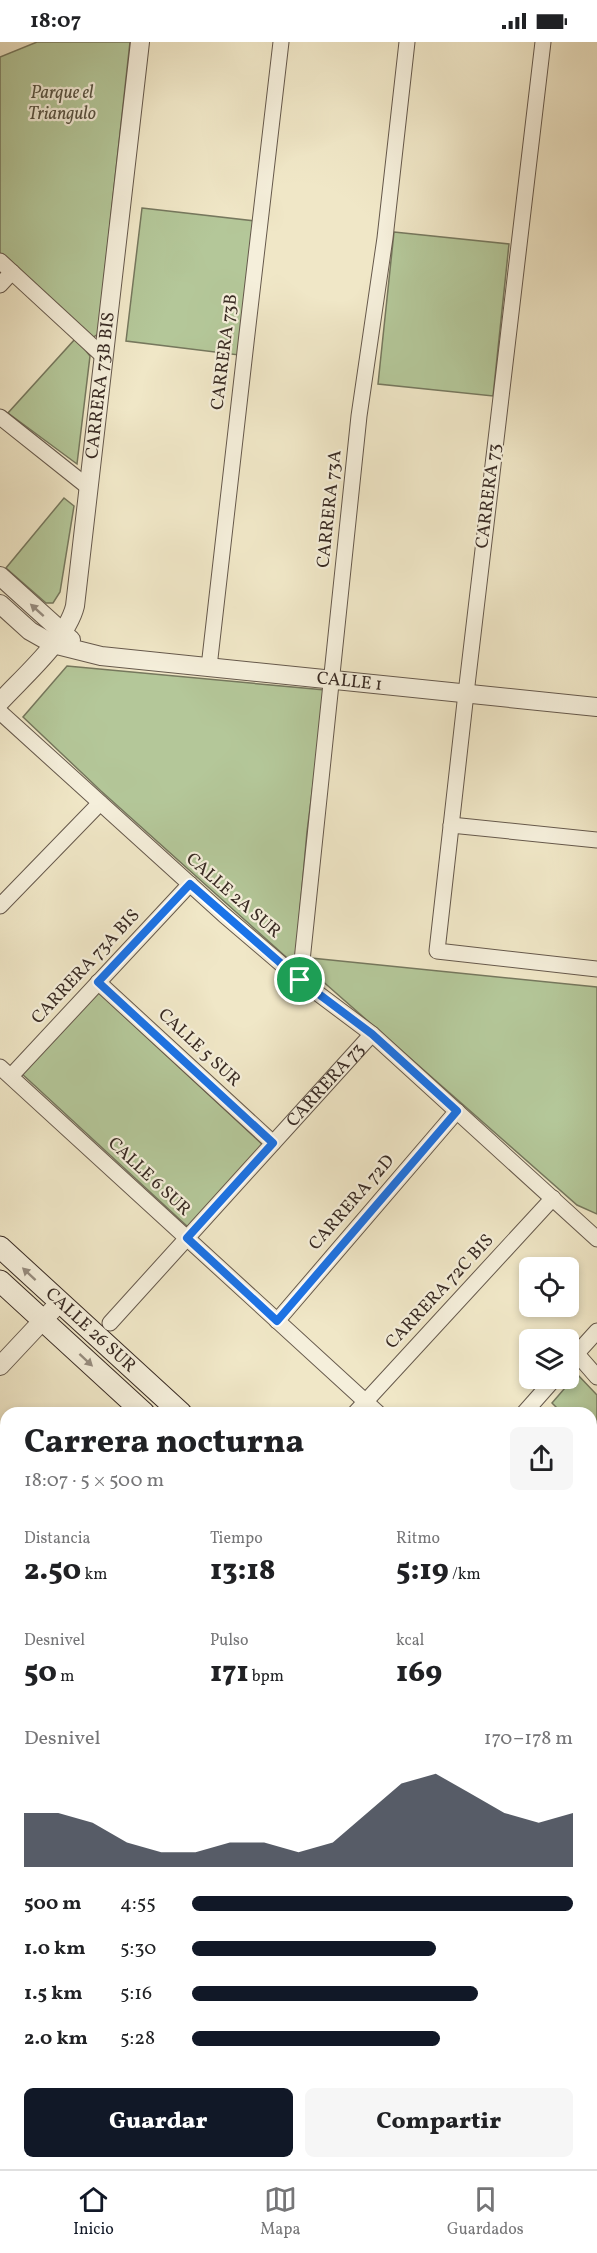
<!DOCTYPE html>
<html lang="es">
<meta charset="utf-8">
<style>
body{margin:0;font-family:Vollkorn,serif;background:#f6f6f6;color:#202124;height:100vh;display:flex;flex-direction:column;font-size:22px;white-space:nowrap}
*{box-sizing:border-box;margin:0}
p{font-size:20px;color:#757577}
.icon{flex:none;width:33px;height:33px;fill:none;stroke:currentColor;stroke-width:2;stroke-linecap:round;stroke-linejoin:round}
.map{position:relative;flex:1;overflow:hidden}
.panel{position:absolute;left:0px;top:1365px;width:597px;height:762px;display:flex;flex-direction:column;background:#fff;border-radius:18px 18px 0 0;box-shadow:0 3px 9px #0003}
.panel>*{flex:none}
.controls{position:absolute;left:519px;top:1215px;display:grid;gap:12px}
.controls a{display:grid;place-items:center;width:60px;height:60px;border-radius:9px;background:#fff;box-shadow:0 3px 9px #0003;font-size:30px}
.pin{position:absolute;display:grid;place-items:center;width:51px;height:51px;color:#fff;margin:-26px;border:3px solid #fff;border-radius:50%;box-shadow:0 2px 6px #0007}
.round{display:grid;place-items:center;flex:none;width:63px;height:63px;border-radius:9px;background:#f6f6f6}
.headline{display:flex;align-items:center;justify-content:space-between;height:102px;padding:0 24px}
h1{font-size:33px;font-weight:800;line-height:45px}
.stats{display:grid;grid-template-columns:repeat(3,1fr);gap:9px;height:102px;padding:6px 24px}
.stats div{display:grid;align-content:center}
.stats b{font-size:30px;font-weight:800}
.stats small{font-size:16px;font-weight:400}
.stats p{font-size:16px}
.chart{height:168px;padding:12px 24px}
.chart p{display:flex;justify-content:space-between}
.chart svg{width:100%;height:108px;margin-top:6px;fill:#111827;opacity:.7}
.primary-button{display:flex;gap:12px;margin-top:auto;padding:12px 24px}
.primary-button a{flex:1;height:69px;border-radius:9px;background:#111827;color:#fff;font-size:24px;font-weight:800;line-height:69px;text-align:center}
.primary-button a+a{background:#f6f6f6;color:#202124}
ul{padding:0 24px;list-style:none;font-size:20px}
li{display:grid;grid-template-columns:96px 72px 1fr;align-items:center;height:45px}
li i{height:15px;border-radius:8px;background:#111827}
.status{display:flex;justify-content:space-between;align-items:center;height:42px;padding:0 30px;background:#fff;direction:ltr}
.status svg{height:16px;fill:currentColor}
.tab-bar{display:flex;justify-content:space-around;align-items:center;height:84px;border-top:2px solid #e0e0e0;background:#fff;font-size:16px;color:#757577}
.tab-bar a{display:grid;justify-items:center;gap:3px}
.tab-bar .active{color:#111827}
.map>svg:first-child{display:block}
</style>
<div class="status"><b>18:07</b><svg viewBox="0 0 49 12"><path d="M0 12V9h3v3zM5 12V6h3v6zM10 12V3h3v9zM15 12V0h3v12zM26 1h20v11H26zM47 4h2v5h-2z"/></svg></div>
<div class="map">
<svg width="597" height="2127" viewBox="0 0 597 2127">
<rect width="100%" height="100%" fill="#f0e7c7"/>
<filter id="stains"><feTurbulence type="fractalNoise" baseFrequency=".00333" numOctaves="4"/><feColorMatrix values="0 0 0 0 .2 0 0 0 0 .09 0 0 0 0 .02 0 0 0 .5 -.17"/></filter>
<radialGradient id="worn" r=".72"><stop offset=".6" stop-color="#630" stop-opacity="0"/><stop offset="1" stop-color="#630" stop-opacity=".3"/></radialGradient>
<g fill="#b4c799" stroke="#76785e" stroke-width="1.5">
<path d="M37 0H130L98 292 92 296 0 214V15Z"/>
<path d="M142 166 255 179 239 313 126 299Z"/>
<path d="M394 190 509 202 493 354 378 342Z"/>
<path d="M76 296 90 314 77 422 8 371Z"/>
<path d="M64 456 74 464 60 550 53 561H46L6 526Z"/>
<path d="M67 624 325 648 307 790 295 923 101 749 23 675Z"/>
<path d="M311 916 597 945V1172L577 1163 311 929Z"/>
<path d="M97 949 264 1104 188 1185 21 1031Z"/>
<path d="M577 1332 597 1353V1404L591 1398V1371H562L552 1361Z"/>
<path d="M6 1495V1590L0 1585V1502Z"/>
</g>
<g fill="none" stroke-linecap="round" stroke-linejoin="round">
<defs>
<path id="service" d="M0 1606 3 1604 6 1606"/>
<g id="minor">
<path d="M543 0 465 660 437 909 597 927"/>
<path d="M0 219 103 314"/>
<path d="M0 243 12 230"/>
<path d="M0 375 88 445"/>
<path d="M209 625C232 417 257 208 281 0"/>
<path d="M0 670 224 873 300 938 372 992 597 1197"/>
<path d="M451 783 597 798"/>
<path d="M0 864 100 761"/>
<path d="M300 938 359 374 385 196 407 0"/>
<path d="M98 940 273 1101"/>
<path d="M0 1025 378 1371"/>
<path d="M11 1034 190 842"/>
<path d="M277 1279 457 1069"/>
<path id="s1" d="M110 1281 372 992"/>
<path d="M577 1312 597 1335"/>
<path d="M568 1321 597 1289"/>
<path d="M355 1371 553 1156"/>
<path d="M524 1371 555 1336"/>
<path d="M591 1688 597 1689"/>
<path d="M0 1835 6 1843"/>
<path d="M0 2015 6 2010"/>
<path d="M231 2121 236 2127"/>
<path d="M542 2127 549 2121"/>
</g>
<g id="tertiary">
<path d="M0 534 71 598"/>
<path id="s2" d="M0 562 30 589 53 602 101 614 597 665"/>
<path id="s3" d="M0 660C23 635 67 597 75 564L140 0"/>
<path d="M0 1324 60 1260"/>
<path d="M591 2084 597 2089"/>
<path d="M591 2107 597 2112"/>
</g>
<g id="secondary">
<path id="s4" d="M0 1205 181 1371"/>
<path d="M0 1239 144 1371"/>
</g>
<g id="primary">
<path d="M0 1758H6"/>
<path d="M0 1804 6 1803"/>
<path d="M591 1867 597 1868"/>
</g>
<path id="trunk" d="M591 1821H597"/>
</defs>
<use href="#service" stroke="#66594c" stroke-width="10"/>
<use href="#minor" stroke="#66594c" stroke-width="17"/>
<use href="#tertiary" stroke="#66594c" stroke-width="20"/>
<use href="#secondary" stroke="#382a23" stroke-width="23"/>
<use href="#primary" stroke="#382a23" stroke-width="26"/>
<use href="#trunk" stroke="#382a23" stroke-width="26"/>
<use href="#service" stroke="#f5efdb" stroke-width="8"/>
<use href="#minor" stroke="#f5efdb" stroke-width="15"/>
<use href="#tertiary" stroke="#f5efdb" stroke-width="18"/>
<use href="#secondary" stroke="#f5efdb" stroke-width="21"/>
<use href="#primary" stroke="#e8c484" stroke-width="24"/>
<use href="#trunk" stroke="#e8c484" stroke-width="24"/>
</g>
<defs><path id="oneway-solid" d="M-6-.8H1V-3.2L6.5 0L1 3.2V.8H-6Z" transform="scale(1.5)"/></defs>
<g fill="#968c7f">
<use href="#oneway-solid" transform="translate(37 568) rotate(-138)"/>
<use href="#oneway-solid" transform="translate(29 1232) rotate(-137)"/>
<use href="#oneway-solid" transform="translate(86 1318) rotate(43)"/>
</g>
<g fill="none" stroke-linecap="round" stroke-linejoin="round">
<defs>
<path id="route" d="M190 842 300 938 372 992 457 1069 277 1279 187 1196 273 1101 98 940Z"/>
</defs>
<use href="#route" stroke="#fff" stroke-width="12"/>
<use href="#route" stroke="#1a73e8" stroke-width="8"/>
</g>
<g text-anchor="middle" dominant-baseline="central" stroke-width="4.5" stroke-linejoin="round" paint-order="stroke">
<g font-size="18" font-style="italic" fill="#575140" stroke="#f5efdb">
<text x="62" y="51">Parque el<tspan x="62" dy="21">Triangulo</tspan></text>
</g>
<g font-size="18" fill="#382a23" stroke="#f5efdb">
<text transform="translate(225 310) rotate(-83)">CARRERA 73B</text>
<text stroke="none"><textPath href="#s3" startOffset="345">CARRERA 73B BIS</textPath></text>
<text transform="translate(489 454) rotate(-83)">CARRERA 73</text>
<text transform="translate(330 467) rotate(-84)">CARRERA 73A</text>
<text stroke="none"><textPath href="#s2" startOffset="366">CALLE 1</textPath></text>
<text transform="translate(233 854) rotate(41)">CALLE 2A SUR</text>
<text transform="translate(86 925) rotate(-47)">CARRERA 73A BIS</text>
<text transform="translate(199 1006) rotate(43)">CALLE 5 SUR</text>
<text stroke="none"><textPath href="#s1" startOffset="321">CARRERA 73</textPath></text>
<text transform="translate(149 1135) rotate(43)">CALLE 6 SUR</text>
<text transform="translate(352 1161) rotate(-49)">CARRERA 72D</text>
<text transform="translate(440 1250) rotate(-47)">CARRERA 72C BIS</text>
<text stroke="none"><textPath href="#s4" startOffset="123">CALLE 26 SUR</textPath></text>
</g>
</g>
<rect width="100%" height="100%" filter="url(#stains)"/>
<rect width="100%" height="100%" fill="url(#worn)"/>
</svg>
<div class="controls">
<a><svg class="icon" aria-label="locate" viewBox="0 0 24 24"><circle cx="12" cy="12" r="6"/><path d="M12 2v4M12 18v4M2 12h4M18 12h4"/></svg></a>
<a><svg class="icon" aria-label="layers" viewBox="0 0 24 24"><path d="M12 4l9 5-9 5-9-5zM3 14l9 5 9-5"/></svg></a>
</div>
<div class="pin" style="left:300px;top:938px;background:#1e9e55"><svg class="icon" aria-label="arrive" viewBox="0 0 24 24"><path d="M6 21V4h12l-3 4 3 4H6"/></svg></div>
<section class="panel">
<div class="headline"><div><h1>Carrera nocturna</h1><p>18:07 · 5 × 500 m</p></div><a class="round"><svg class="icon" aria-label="share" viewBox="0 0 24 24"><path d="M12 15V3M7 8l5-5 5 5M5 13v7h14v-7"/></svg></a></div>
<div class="stats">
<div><p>Distancia</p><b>2.50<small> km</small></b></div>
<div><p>Tiempo</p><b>13:18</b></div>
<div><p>Ritmo</p><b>5:19<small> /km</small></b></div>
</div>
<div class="stats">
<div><p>Desnivel</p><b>50<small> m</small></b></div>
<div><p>Pulso</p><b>171<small> bpm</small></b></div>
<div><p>kcal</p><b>169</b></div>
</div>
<div class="chart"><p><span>Desnivel</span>170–178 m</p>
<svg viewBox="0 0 160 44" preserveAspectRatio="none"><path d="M0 44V22L10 22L20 26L30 34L40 38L50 38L60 34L70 34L80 38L90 34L100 22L110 10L120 6L130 14L140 22L150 26L160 22V44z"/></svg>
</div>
<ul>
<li><b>500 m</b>4:55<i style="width:100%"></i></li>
<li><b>1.0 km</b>5:30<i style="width:64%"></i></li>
<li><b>1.5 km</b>5:16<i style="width:75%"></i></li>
<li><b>2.0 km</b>5:28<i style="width:65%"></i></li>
</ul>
<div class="primary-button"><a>Guardar</a><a>Compartir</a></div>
</section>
</div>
<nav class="tab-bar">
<a class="active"><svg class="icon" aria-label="home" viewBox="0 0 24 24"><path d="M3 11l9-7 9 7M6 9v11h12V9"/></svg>Inicio</a>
<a><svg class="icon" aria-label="map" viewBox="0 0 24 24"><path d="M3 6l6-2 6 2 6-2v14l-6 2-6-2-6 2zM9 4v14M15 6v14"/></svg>Mapa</a>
<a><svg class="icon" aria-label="saved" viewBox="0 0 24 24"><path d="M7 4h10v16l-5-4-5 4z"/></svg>Guardados</a>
</nav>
